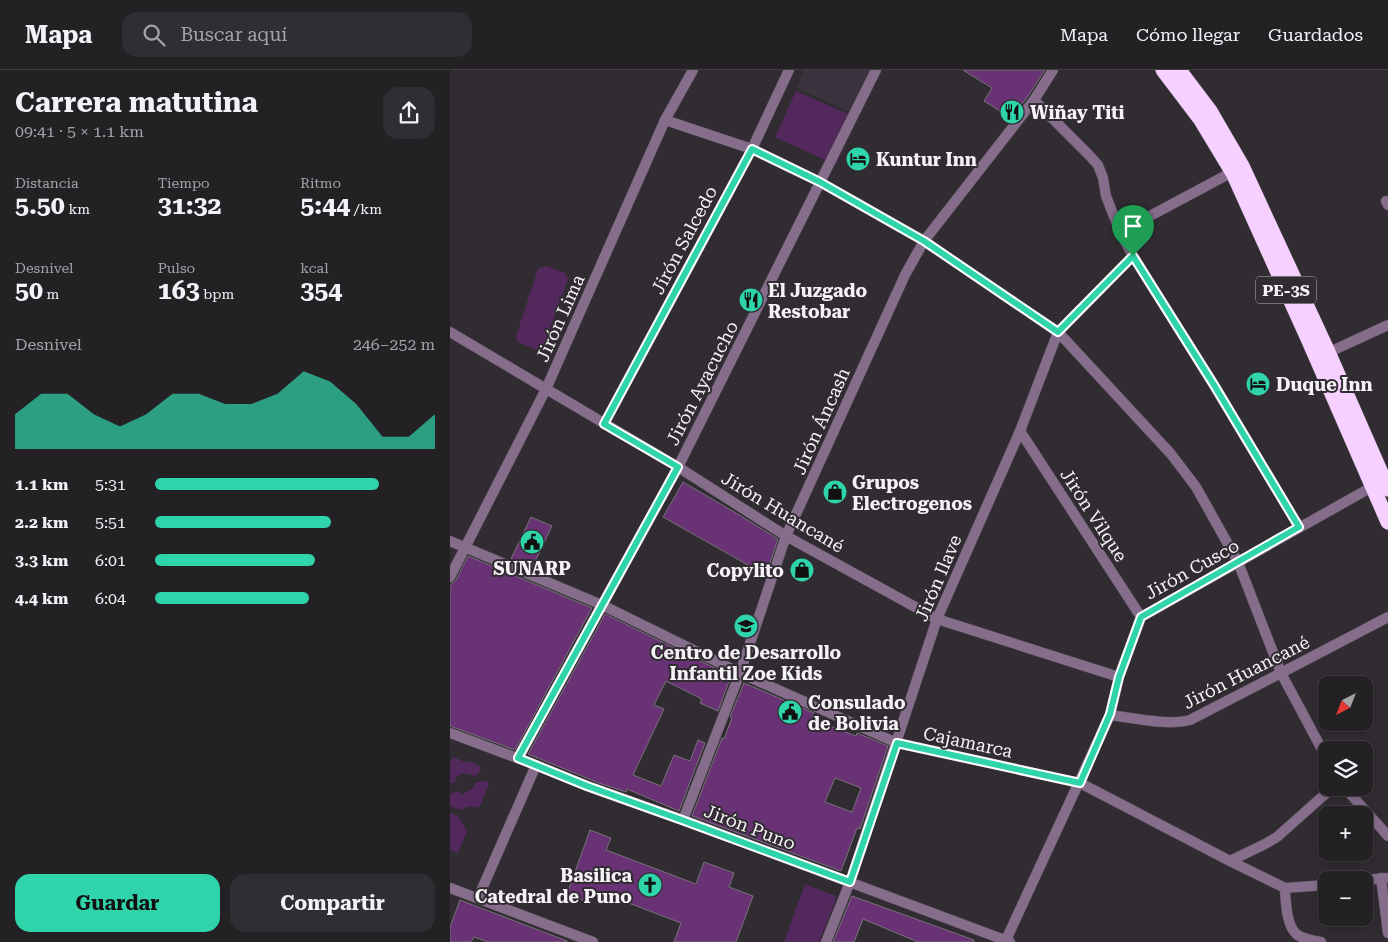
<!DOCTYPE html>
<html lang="es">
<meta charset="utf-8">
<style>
body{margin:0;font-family:"Roboto Serif",serif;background:#302e32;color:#f1f3f6;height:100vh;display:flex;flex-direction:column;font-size:19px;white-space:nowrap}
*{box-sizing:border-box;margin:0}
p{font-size:16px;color:#a3a3a7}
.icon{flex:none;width:28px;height:28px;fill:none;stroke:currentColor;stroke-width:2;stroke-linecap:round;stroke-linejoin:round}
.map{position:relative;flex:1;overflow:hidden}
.drawer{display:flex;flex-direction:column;background:#242125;width:450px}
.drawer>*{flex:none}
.needle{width:32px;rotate:222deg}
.tools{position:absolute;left:868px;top:606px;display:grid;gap:10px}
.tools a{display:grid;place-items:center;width:55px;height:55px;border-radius:10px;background:#242125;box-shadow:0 2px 8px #0003,0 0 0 1px #413e42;font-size:25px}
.pin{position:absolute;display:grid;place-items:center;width:42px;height:42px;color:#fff;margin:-51px -21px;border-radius:50% 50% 50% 0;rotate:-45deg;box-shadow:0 0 5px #0007}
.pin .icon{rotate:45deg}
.round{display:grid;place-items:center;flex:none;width:52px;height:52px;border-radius:15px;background:#302e32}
.head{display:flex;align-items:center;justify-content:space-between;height:85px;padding:0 15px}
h1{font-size:28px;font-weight:700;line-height:38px}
.metrics{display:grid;grid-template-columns:repeat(3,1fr);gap:8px;height:85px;padding:5px 15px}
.metrics div{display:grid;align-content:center}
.metrics b{font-size:25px;font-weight:700}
.metrics small{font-size:14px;font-weight:400}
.metrics p{font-size:14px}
.chart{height:140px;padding:10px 15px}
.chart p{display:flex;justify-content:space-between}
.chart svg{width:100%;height:90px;margin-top:5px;fill:#30d4aa;opacity:.7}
.cta{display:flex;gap:10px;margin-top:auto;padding:10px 15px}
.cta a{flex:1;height:58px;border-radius:15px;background:#30d4aa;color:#111;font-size:20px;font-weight:700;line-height:58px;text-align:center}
.cta a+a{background:#302e32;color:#f1f3f6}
ul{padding:0 15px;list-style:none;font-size:16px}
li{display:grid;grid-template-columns:80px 60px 1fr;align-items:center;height:38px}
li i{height:12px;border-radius:6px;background:#30d4aa}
header{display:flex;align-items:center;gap:30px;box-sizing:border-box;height:70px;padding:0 25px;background:#242125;border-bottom:1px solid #413e42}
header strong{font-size:24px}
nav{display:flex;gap:28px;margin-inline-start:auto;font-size:18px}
.search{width:350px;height:45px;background:#302e32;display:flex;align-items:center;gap:12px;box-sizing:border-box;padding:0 18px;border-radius:15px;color:#a3a3a7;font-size:19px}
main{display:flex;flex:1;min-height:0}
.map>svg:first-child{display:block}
</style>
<header>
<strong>Mapa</strong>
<div class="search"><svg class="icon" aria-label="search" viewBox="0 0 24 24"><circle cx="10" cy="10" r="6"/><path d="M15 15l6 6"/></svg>Buscar aquí</div>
<nav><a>Mapa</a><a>Cómo llegar</a><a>Guardados</a></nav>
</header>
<main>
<section class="drawer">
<div class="head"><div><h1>Carrera matutina</h1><p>09:41 · 5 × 1.1 km</p></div><a class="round"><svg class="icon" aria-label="share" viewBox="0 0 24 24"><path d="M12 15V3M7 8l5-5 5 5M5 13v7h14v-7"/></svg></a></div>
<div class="metrics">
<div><p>Distancia</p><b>5.50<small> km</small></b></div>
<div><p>Tiempo</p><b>31:32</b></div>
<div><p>Ritmo</p><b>5:44<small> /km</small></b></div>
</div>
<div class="metrics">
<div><p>Desnivel</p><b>50<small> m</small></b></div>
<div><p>Pulso</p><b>163<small> bpm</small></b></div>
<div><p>kcal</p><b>354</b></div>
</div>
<div class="chart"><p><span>Desnivel</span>246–252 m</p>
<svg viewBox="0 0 160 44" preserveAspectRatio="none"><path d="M0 44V27L10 17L20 17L30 27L40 33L50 27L60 17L70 17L80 22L90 22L100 17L110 6L120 11L130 22L140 38L150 38L160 27V44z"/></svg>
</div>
<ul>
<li><b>1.1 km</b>5:31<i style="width:80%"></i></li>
<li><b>2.2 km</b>5:51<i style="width:63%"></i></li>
<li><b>3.3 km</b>6:01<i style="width:57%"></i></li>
<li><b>4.4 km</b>6:04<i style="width:55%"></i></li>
</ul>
<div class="cta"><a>Guardar</a><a>Compartir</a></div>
</section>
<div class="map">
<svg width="938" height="872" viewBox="0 0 938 872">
<rect width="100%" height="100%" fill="#302c31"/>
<path fill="#3b333d" d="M354 0H429L408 46 347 18Z"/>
<g fill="#53285d">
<path d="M346 21 407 48 386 95 325 67Z"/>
<path d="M96 196 115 203 118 209 93 278 88 280 67 272 66 266 88 199Z"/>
<path d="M4 687 14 692H22L32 698 26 706 13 703 5 708 6 712 0 714V693Z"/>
<path d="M37 710 39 715 29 738C22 736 18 735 12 740L0 736V724L8 721 13 724 22 719 25 713Z"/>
<path d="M0 743 8 746 17 761 8 783 0 780Z"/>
<path d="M355 814 386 826V829L369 872H334Z"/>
</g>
<g fill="#693275" stroke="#777278" fill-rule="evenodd">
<path d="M513 0H595L578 26 561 48 534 31 542 18Z"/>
<path d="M233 412 291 446 328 469 319 496 314 504 213 447Z"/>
<path d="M81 447 102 456 82 498 61 489Z"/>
<path d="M18 486 142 538 65 680 0 656V517L2 513 6 510Z"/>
<path d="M155 544 281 606 268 641 250 633 252 629 216 611 204 635 214 639 183 705 211 716 224 685 240 691 248 670 255 673 229 741 177 719 176 722 149 713 78 684Z"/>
<path d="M294 613 364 643 362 647 381 654 380 656 406 666 407 663 438 676 410 759 407 758 391 801 242 746 272 668 274 669 282 648 280 647ZM385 708 411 718 402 742 375 732Z"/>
<path d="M140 760 161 768 156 780 246 814 254 792 284 803 279 817 303 826 286 872H224L231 853 142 819 137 832 117 824Z"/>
<path d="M402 826 524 870V872H468L413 849 404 872H383Z"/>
<path d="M10 830 117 871V872H38L24 867 21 872H0V857Z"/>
</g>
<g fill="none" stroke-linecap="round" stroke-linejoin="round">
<defs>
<g id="street">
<path d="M584 30 639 85 648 95 653 108 656 126 670 162 683 186 764 315 849 457"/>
<path d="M215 50 302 79 370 112 474 171 608 262 721 384 746 417 788 492 831 603 876 687"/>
<path d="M936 131 938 135"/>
<path d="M670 162 786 100"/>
<path d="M0 262 228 397 336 466 487 549 669 607"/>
<path d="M873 285 938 255"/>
<path d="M154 354 302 79 339 0"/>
<path d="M570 361 691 547"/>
<path d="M0 471 152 535 290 603 447 673 630 713 780 791 835 818 876 815"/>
<path d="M0 507 96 319 215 50 243 0"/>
<path d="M660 645C684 648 717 656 740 650L831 603 938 547"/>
<path d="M0 663 86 695 137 716 233 750 560 872"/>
<path d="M68 688 228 397 426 0"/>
<path d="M895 718 938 766"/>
<path d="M233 750 290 603 336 466 455 205 474 171 584 30 603 0"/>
<path d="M780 791 815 774 827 767 882 718"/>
<path d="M931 808 938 863"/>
<path d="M914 810 938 808"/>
<path d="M0 818 143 872"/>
<path d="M835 818C835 826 836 834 837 842 841 866 848 868 871 872"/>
<path d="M28 828 86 695"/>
<path d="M376 872 400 812 487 549 570 361 608 262 683 186"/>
<path d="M555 872 660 645 669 607 691 547 927 414"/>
</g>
<g id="highway">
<path d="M713 0 751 50 783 103 859 271 938 452"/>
<path d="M729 0 760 41 792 96 878 282 938 419"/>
</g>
</defs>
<use href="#street" stroke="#4c484d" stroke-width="11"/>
<use href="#highway" stroke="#4c484d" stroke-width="16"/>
<use href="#street" stroke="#866d8c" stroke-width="10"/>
<use href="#highway" stroke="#f6d0fe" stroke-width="15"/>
</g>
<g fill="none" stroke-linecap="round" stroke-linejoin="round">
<defs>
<path id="route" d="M302 79 370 112 474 171 608 262 683 186 764 315 849 457 691 547 669 607 660 644 630 713 447 673 400 812 232 750 137 716 68 688 228 397 154 354Z"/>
</defs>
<use href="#route" stroke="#fff" stroke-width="10"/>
<use href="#route" stroke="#30d4aa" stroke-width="6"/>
</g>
<defs>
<symbol id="restaurant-disc" viewBox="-11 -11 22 22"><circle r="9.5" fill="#30d4aa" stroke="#302c31"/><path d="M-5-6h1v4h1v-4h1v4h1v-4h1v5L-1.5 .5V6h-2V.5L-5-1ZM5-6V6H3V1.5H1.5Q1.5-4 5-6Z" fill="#111"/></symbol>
<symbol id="hotel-disc" viewBox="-11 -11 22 22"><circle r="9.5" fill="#30d4aa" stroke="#302c31"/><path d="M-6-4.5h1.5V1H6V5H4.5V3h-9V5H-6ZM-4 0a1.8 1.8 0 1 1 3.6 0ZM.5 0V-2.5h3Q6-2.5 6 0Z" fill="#111"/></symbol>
<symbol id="shop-disc" viewBox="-11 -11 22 22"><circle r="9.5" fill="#30d4aa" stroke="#302c31"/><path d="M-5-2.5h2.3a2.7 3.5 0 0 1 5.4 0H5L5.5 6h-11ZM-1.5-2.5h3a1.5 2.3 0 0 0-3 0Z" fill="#111"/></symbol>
<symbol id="civic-disc" viewBox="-11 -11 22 22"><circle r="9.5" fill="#30d4aa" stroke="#302c31"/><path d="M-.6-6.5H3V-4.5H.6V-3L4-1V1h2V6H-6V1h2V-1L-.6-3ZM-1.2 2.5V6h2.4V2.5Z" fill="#111"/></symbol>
<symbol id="school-disc" viewBox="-11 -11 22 22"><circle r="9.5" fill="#30d4aa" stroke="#302c31"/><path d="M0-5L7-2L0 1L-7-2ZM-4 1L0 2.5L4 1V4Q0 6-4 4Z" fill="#111"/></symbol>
<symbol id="church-disc" viewBox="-11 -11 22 22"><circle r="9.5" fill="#30d4aa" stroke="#302c31"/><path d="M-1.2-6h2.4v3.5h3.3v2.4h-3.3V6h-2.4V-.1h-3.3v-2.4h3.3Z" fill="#111"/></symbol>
</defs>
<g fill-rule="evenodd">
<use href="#restaurant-disc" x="548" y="28" width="28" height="28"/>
<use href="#hotel-disc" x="394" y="75" width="28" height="28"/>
<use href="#restaurant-disc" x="287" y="216" width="28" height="28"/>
<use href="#hotel-disc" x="794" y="300" width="28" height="28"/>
<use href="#shop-disc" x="371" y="408" width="28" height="28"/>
<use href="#civic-disc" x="68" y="458" width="28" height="28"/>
<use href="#shop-disc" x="338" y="486" width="28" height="28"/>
<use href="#school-disc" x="282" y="542" width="28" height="28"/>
<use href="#civic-disc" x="326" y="628" width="28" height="28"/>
<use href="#church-disc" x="186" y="801" width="28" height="28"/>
</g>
<g text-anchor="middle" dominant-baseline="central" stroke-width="4" stroke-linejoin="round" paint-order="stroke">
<rect fill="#302c31" stroke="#bbb7bc" stroke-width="1" x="806" y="206.5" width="60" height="27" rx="4"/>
<g font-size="16" font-weight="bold" fill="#f6f3f7">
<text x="836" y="220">PE-3S</text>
</g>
<g font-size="18" font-weight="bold" fill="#f6f3f7" stroke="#302c31" text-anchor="start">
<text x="580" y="42">Wiñay Titi</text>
<text x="426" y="89">Kuntur Inn</text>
<text x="318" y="220">El Juzgado<tspan x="318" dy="21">Restobar</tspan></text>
<text x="826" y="314">Duque Inn</text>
<text x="402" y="412">Grupos<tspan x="402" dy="21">Electrogenos</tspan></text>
<text x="82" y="498" text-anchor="middle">SUNARP</text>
<text x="334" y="500" text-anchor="end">Copylito</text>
<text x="296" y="582" text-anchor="middle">Centro de Desarrollo<tspan x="296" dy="21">Infantil Zoe Kids</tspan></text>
<text x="358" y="632">Consulado<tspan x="358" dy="21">de Bolivia</tspan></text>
<text x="182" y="805" text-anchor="end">Basilica<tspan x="182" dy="21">Catedral de Puno</tspan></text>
</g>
<g font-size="18" fill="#f6f3f7" stroke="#302c31">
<text transform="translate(234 170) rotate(-62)">Jirón Salcedo</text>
<text transform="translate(110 248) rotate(-66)">Jirón Lima</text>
<text transform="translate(252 313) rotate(-63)">Jirón Ayacucho</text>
<text transform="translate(371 351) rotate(-66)">Jirón Áncash</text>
<text transform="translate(333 442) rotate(31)">Jirón Huancané</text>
<text transform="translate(644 445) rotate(57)">Jirón Vilque</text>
<text transform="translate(742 499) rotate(-29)">Jirón Cusco</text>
<text transform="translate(488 508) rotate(-67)">Jirón Ilave</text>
<text transform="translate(796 602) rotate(-27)">Jirón Huancané</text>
<text transform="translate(518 672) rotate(12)">Cajamarca</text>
<text transform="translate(300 757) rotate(21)">Jirón Puno</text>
</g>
</g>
</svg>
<div class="tools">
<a><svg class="needle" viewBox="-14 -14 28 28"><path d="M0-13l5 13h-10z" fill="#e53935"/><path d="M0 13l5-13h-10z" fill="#a3a3a7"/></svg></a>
<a><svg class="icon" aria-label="layers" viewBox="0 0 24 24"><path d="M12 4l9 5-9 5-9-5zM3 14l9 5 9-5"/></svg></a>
<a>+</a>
<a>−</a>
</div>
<div class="pin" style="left:683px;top:186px;background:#1e9e55"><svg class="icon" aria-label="arrive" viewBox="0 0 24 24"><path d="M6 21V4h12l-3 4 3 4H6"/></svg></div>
</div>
</main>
